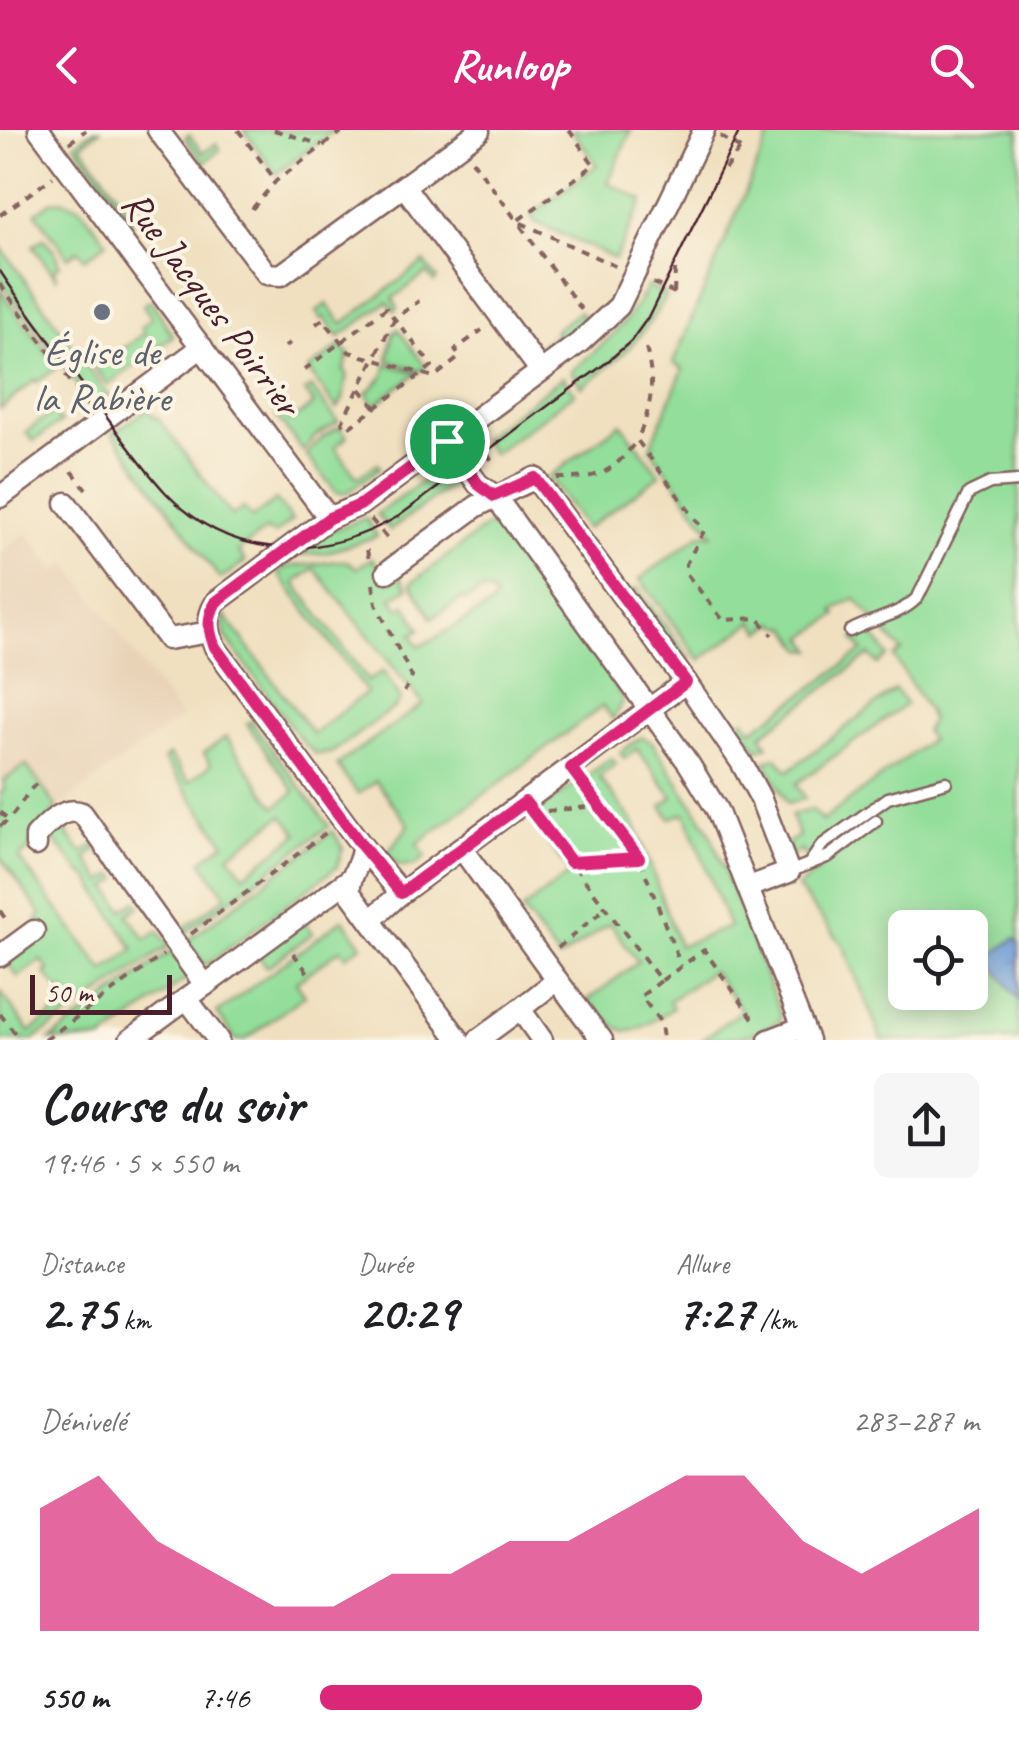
<!DOCTYPE html>
<html lang="fr">
<meta charset="utf-8">
<style>
body{margin:0;font-family:Caveat,sans-serif;background:#f6f6f6;color:#202124;height:100vh;display:flex;flex-direction:column;font-size:38px;white-space:nowrap}
*{box-sizing:border-box;margin:0}
p{font-size:32px;color:#757577}
.icon{flex:none;width:55px;height:55px;fill:none;stroke:currentColor;stroke-width:2;stroke-linecap:round;stroke-linejoin:round}
.map{position:relative;height:910px;overflow:hidden}
.panel{display:flex;flex-direction:column;background:#fff;flex:1}
.panel>*{flex:none}
.buttons{position:absolute;left:888px;top:780px;display:grid;gap:20px}
.buttons a{display:grid;place-items:center;width:100px;height:100px;border-radius:15px;background:#fff;box-shadow:0 5px 25px #0003;font-size:50px}
.scale{position:absolute;left:30px;bottom:25px;width:142px;box-sizing:border-box;padding-left:10px;border:5px solid #4a1f2b;border-top:0;font-size:28px;line-height:35px;white-space:nowrap;color:#4a1f2b;-webkit-text-stroke:8px #fcf5e5;paint-order:stroke}
.pin{position:absolute;display:grid;place-items:center;width:85px;height:85px;color:#fff;margin:-42px;border:5px solid #fff;border-radius:50%;box-shadow:0 2px 10px #0007}
.round{display:grid;place-items:center;flex:none;width:105px;height:105px;border-radius:15px;background:#f6f6f6}
.overview{display:flex;align-items:center;justify-content:space-between;height:170px;padding:0 40px}
h1{font-size:55px;font-weight:600;line-height:75px}
.metrics{display:grid;grid-template-columns:repeat(3,1fr);gap:15px;height:170px;padding:10px 40px}
.metrics div{display:grid;align-content:center}
.metrics b{font-size:50px;font-weight:600}
.metrics small{font-size:28px;font-weight:400}
.metrics p{font-size:28px}
.chart{height:280px;padding:20px 40px}
.chart p{display:flex;justify-content:space-between}
.chart svg{width:100%;height:180px;margin-top:10px;fill:#db2777;opacity:.7}
ul{padding:0 40px;list-style:none;font-size:32px}
li{display:grid;grid-template-columns:160px 120px 1fr;align-items:center;height:75px}
li i{height:25px;border-radius:12px;background:#db2777}
header{display:flex;justify-content:space-between;align-items:center;height:130px;padding:0 40px;background:#db2777;color:#fff;font-size:45px;font-weight:600}
.map>svg:first-child{display:block}
</style>
<header><svg class="icon" aria-label="back" viewBox="0 0 24 24"><path d="M15 5l-7 7 7 7"/></svg>Runloop<svg class="icon" aria-label="search" viewBox="0 0 24 24"><circle cx="10" cy="10" r="6"/><path d="M15 15l6 6"/></svg></header>
<div class="map">
<svg width="1019" height="910" viewBox="0 0 1019 910">
<defs>
<pattern id="water-ripples" width="26" height="14" patternUnits="userSpaceOnUse" patternTransform="scale(2.5)"><rect width="26" height="14" fill="#71a0da"/><path d="M2 4q2-2 4 0t4 0M15 11q2-2 4 0t4 0" fill="none" stroke="#5f82b1"/></pattern>
</defs>
<rect width="100%" height="100%" fill="#fcf5e5"/>
<filter id="ink" filterUnits="userSpaceOnUse"><feTurbulence type="fractalNoise" baseFrequency=".01" numOctaves="2"/><feDisplacementMap in="SourceGraphic" scale="20" xChannelSelector="R" yChannelSelector="G"/><feConvolveMatrix kernelMatrix="1 2 1 2 8 2 1 2 1" color-interpolation-filters="sRGB"/></filter>
<filter id="wash" filterUnits="userSpaceOnUse"><feTurbulence type="fractalNoise" baseFrequency=".0048" numOctaves="4" result="noise"/><feDisplacementMap in="SourceGraphic" scale="40" xChannelSelector="R" yChannelSelector="G"/><feGaussianBlur stdDeviation="2.25" result="paint"/><feColorMatrix in="noise" values="0 0 0 0 0 0 0 0 0 0 0 0 0 0 0 0 0 1.4 0 .05"/><feComposite in="paint" operator="in"/></filter>
<g filter="url(#wash)">
<rect width="100%" height="100%" fill="#f0e0c0"/>
<path fill="#e9d3b7" d="M27 402 56 441 67 433 181 587 57 678 26 635 0 664V423Z"/>
<g fill="#93de9a" stroke="#6e7e62" stroke-width="2.5" fill-rule="evenodd">
<path d="M94 0H100L81 15 135 88 131 91 75 14Z"/>
<path d="M244 0H335L276 44Z"/>
<path d="M572 0H631L608 53 643 70 615 129 535 92 531 85 597 35Z"/>
<path d="M772 0 785 4 788 0H1019V910H882L843 815 797 758 819 740 812 738 801 720 790 727 788 713 799 706 791 686 812 679 822 691 930 610 925 601 931 592 928 581 894 527 902 521 855 468 834 480 837 485 805 507 813 520 803 519 789 498 774 493 762 502 754 491 700 530 640 449 701 404H713L650 318 683 239 673 233ZM905 798H970V862H905Z"/>
<path d="M189 5 203 23 216 14 220 20 203 33 214 49 211 52 197 34 201 30 185 8Z"/>
<path d="M61 70 80 77 107 112 85 129 78 120 68 127 36 83 50 72Z"/>
<path d="M44 108 58 127 56 129 60 135 54 140 57 149 33 116Z"/>
<path d="M0 116 109 266 94 278 0 150Z"/>
<path d="M424 132 437 149 434 152 427 143 393 168 398 178 395 181 387 172 339 207 324 187 321 189 316 182 327 174 342 194Z"/>
<path d="M648 156 666 165C643 208 621 228 582 257L571 241C606 213 626 196 648 156Z"/>
<path d="M0 160 58 237 37 252 35 250 0 279Z"/>
<path d="M151 170 173 206 108 255 92 234 106 224 110 228 145 203 141 197 152 188 143 175Z"/>
<path d="M579 182 587 192 549 221 541 218 540 216 557 203 555 200Z"/>
<path d="M398 199 426 237 420 241 388 230 393 204Z"/>
<path d="M340 216 349 224 344 241 347 244 343 269 337 279 308 240Z"/>
<path d="M387 234 417 243 375 275 366 264 383 247Z"/>
<path d="M563 247 575 263 493 324 481 309Z"/>
<path d="M311 257 338 292 317 305 303 321 276 286 283 281 291 291 314 274 305 261Z"/>
<path d="M148 279 154 288 157 287 232 386 243 378 252 388 276 370 292 390 275 404 266 400 238 421 245 432 220 449 113 303Z"/>
<path d="M53 282 61 292 33 311 26 302Z"/>
<path d="M621 293 660 345 586 399 549 347Z"/>
<path d="M340 297 347 307 335 317 357 348 377 334 380 338 347 363H337L306 325 323 307Z"/>
<path d="M452 331 464 346 390 400 377 384Z"/>
<path d="M366 388 377 406 326 423 296 425 329 401Z"/>
<path d="M489 395 498 398 612 549 623 570 613 589 603 576 417 714 426 727 415 735 400 736 387 724 409 695 376 651 358 664 337 635 423 574 314 438 295 453 368 551 383 541 401 569 395 577 331 623 316 624 304 614 226 508 222 490 225 486 313 604 367 562 278 443 286 437 339 431H347L357 438 372 428 389 452 399 445 408 458 392 468 399 479 406 475 420 499 412 504 419 517 490 476 495 470 493 463 481 461 465 470 463 468 432 488 411 453Z"/>
<path d="M637 458 690 529 681 535 629 464Z"/>
<path d="M860 503 875 507 888 526 878 534 869 525 761 605 768 616 758 619 739 594 744 589 753 600 863 521 854 509Z"/>
<path d="M895 560 906 574 796 654 805 668 788 674 765 631 777 628 788 641Z"/>
<path d="M251 591 329 696 180 807 177 803 226 766 201 731 225 713 164 630 169 625 189 652 211 635 204 623 226 607 275 677 295 662 247 594ZM283 685 298 704 244 745 229 725Z"/>
<path d="M642 607 652 612 709 700 780 882 781 889C759 906 729 910 702 910L742 880 712 841 669 871 673 878C624 910 627 910 588 870L638 832 610 793 559 829 522 780 571 743 548 712 550 710 529 687 612 628 616 634 599 647 636 696 679 816 729 797 685 683 670 688 662 676 673 667 637 619 624 628 620 622Z"/>
<path d="M26 635 57 678 28 720 19 728 104 841 134 819 87 745 84 746 49 704 71 687 77 691 65 701 82 723 94 715 97 720 86 728 103 752 115 744 119 749 108 757 123 780 136 771 140 776 128 785 146 809 158 801 169 816 33 910H0V861L30 902 72 871 64 860 60 862 45 843 49 840 41 830 18 847 7 832 45 802 37 789 42 785 0 727V664L5 658 3 651Z"/>
<path d="M333 701 343 718 337 737 206 835 187 811Z"/>
<path d="M343 789 362 815 346 826 341 819 296 852 305 865 245 910H236L217 883Z"/>
<path d="M304 791 313 803 267 837 258 825Z"/>
<path d="M172 821 190 846 103 910H50Z"/>
</g>
<path fill="url(#water-ripples)" stroke="#5e6082" stroke-width="2.5" d="M1015 808 1019 813V871L988 828Z"/>
</g>
<g filter="url(#ink)">
<g fill="none" stroke-linecap="round" stroke-linejoin="round">
<defs>
<g id="lane">
<path d="M850 501C873 488 899 487 918 467L969 363 990 353 1019 351"/>
<path d="M809 734 822 715 888 668 946 652"/>
<path d="M789 742 829 726 876 691"/>
</g>
<g id="street">
<path d="M39 0 329 388"/>
<path d="M158 0 267 144 281 145 404 56 540 240"/>
<path d="M404 56 479 1"/>
<path d="M447 311 478 354 495 366 689 634 717 680 808 910"/>
<path d="M0 367 202 217"/>
<path d="M66 373 168 509 210 502"/>
<path d="M387 442 477 376 535 348 686 552 741 632 760 667 789 742 749 757"/>
<path d="M36 715V706C48 693 64 676 82 683L205 855"/>
<path d="M362 716C363 734 347 746 350 763L459 910"/>
<path d="M462 719 557 850"/>
<path d="M401 763 362 716 215 517C208 500 206 488 216 472L329 388 360 375 579 213 619 176 704 0"/>
<path d="M371 790 401 763 686 552"/>
<path d="M0 826 34 801"/>
<path d="M187 869 218 910"/>
<path d="M130 910 350 749"/>
<path d="M478 910 520 879"/>
<path d="M542 910 520 879 557 850 602 910"/>
<path d="M769 910 803 897"/>
</g>
</defs>
<use href="#lane" stroke="#84635f" stroke-width="15"/>
<use href="#street" stroke="#84635f" stroke-width="25"/>
<g stroke="#84635f" stroke-width="4" stroke-dasharray="8 8" stroke-linecap="butt">
<path d="M238 0 276 51"/>
<path d="M274 0 322 15"/>
<path d="M569 0 594 35 517 91 584 183"/>
<path d="M720 6 745 22"/>
<path d="M69 13 86 0"/>
<path d="M472 30 517 91 617 137"/>
<path d="M725 39 740 19"/>
<path d="M252 79 276 51 344 0"/>
<path d="M0 85 53 47"/>
<path d="M653 153 679 165"/>
<path d="M0 154 89 277"/>
<path d="M674 163 675 140"/>
<path d="M316 194 323 189 349 222 434 247 460 227 455 220 482 200"/>
<path d="M285 217 290 213"/>
<path d="M646 218C655 254 652 277 637 310L704 401 686 434V443L723 490 758 488 772 505"/>
<path d="M304 240 386 178 432 236 347 299 342 292 395 188 419 171"/>
<path d="M360 259 376 278"/>
<path d="M478 310 492 331"/>
<path d="M72 341 86 359"/>
<path d="M557 348C599 349 612 344 637 310"/>
<path d="M371 389 387 408"/>
<path d="M367 420 370 435"/>
<path d="M373 454 376 474 412 547 404 562"/>
<path d="M583 653 639 727 681 836"/>
<path d="M547 681 598 676"/>
<path d="M0 682 9 690"/>
<path d="M536 686 661 851 704 820 757 894"/>
<path d="M0 696C17 686 23 665 38 652"/>
<path d="M571 732 639 727"/>
<path d="M0 781 9 794"/>
<path d="M191 804 327 702"/>
<path d="M558 818 604 779"/>
<path d="M293 823 308 843"/>
<path d="M661 851 641 866 661 893 663 910"/>
<path d="M0 884 20 910"/>
<path d="M45 910 163 825"/>
</g>
<use href="#lane" stroke="#fff" stroke-width="10"/>
<use href="#street" stroke="#fff" stroke-width="20"/>
<path stroke="#4a1f2b" stroke-width="2.5" d="M0 141C28 184 60 224 91 266 115 298 138 333 166 363 232 432 321 431 399 386L606 233 631 211 649 186 740 0"/>
</g>
</g>
<g fill="none" stroke-linecap="round" stroke-linejoin="round" filter="url(#ink)">
<defs>
<path id="route" d="M447 311 478 354 494 366 535 348 686 552 571 638 639 728 571 732 525 672 401 763 362 716 215 517C208 500 207 488 216 472L329 388 360 375Z"/>
</defs>
<use href="#route" stroke="#fff" stroke-width="20"/>
<use href="#route" stroke="#db2777" stroke-width="12"/>
</g>
<circle fill="#6b7280" stroke="#fcf5e5" stroke-width="4" cx="102" cy="182" r="10"/>
<g text-anchor="middle" dominant-baseline="central" stroke-width="8" stroke-linejoin="round" paint-order="stroke">
<g font-size="40" fill="#4a1f2b" stroke="#fcf5e5">
<text transform="translate(212 173) rotate(53)">Rue Jacques Poirrier</text>
</g>
<g font-size="40" fill="#5b616d" stroke="#fcf5e5">
<text x="102" y="222">Église de<tspan x="102" dy="46">la Rabière</tspan></text>
</g>
</g>
</svg>
<div class="buttons">
<a><svg class="icon" aria-label="locate" viewBox="0 0 24 24"><circle cx="12" cy="12" r="6"/><path d="M12 2v4M12 18v4M2 12h4M18 12h4"/></svg></a>
</div>
<div class="scale">50 m</div>
<div class="pin" style="left:447px;top:311px;background:#1e9e55"><svg class="icon" aria-label="arrive" viewBox="0 0 24 24"><path d="M6 21V4h12l-3 4 3 4H6"/></svg></div>
</div>
<section class="panel">
<div class="overview"><div><h1>Course du soir</h1><p>19:46 · 5 × 550 m</p></div><a class="round"><svg class="icon" aria-label="share" viewBox="0 0 24 24"><path d="M12 15V3M7 8l5-5 5 5M5 13v7h14v-7"/></svg></a></div>
<div class="metrics">
<div><p>Distance</p><b>2.75<small> km</small></b></div>
<div><p>Durée</p><b>20:29</b></div>
<div><p>Allure</p><b>7:27<small> /km</small></b></div>
</div>
<div class="chart"><p><span>Dénivelé</span>283–287 m</p>
<svg viewBox="0 0 160 44" preserveAspectRatio="none"><path d="M0 44V14L10 6L20 22L30 30L40 38L50 38L60 30L70 30L80 22L90 22L100 14L110 6L120 6L130 22L140 30L150 22L160 14V44z"/></svg>
</div>
<ul>
<li><b>550 m</b>7:46<i style="width:58%"></i></li>
</ul>
</section>
